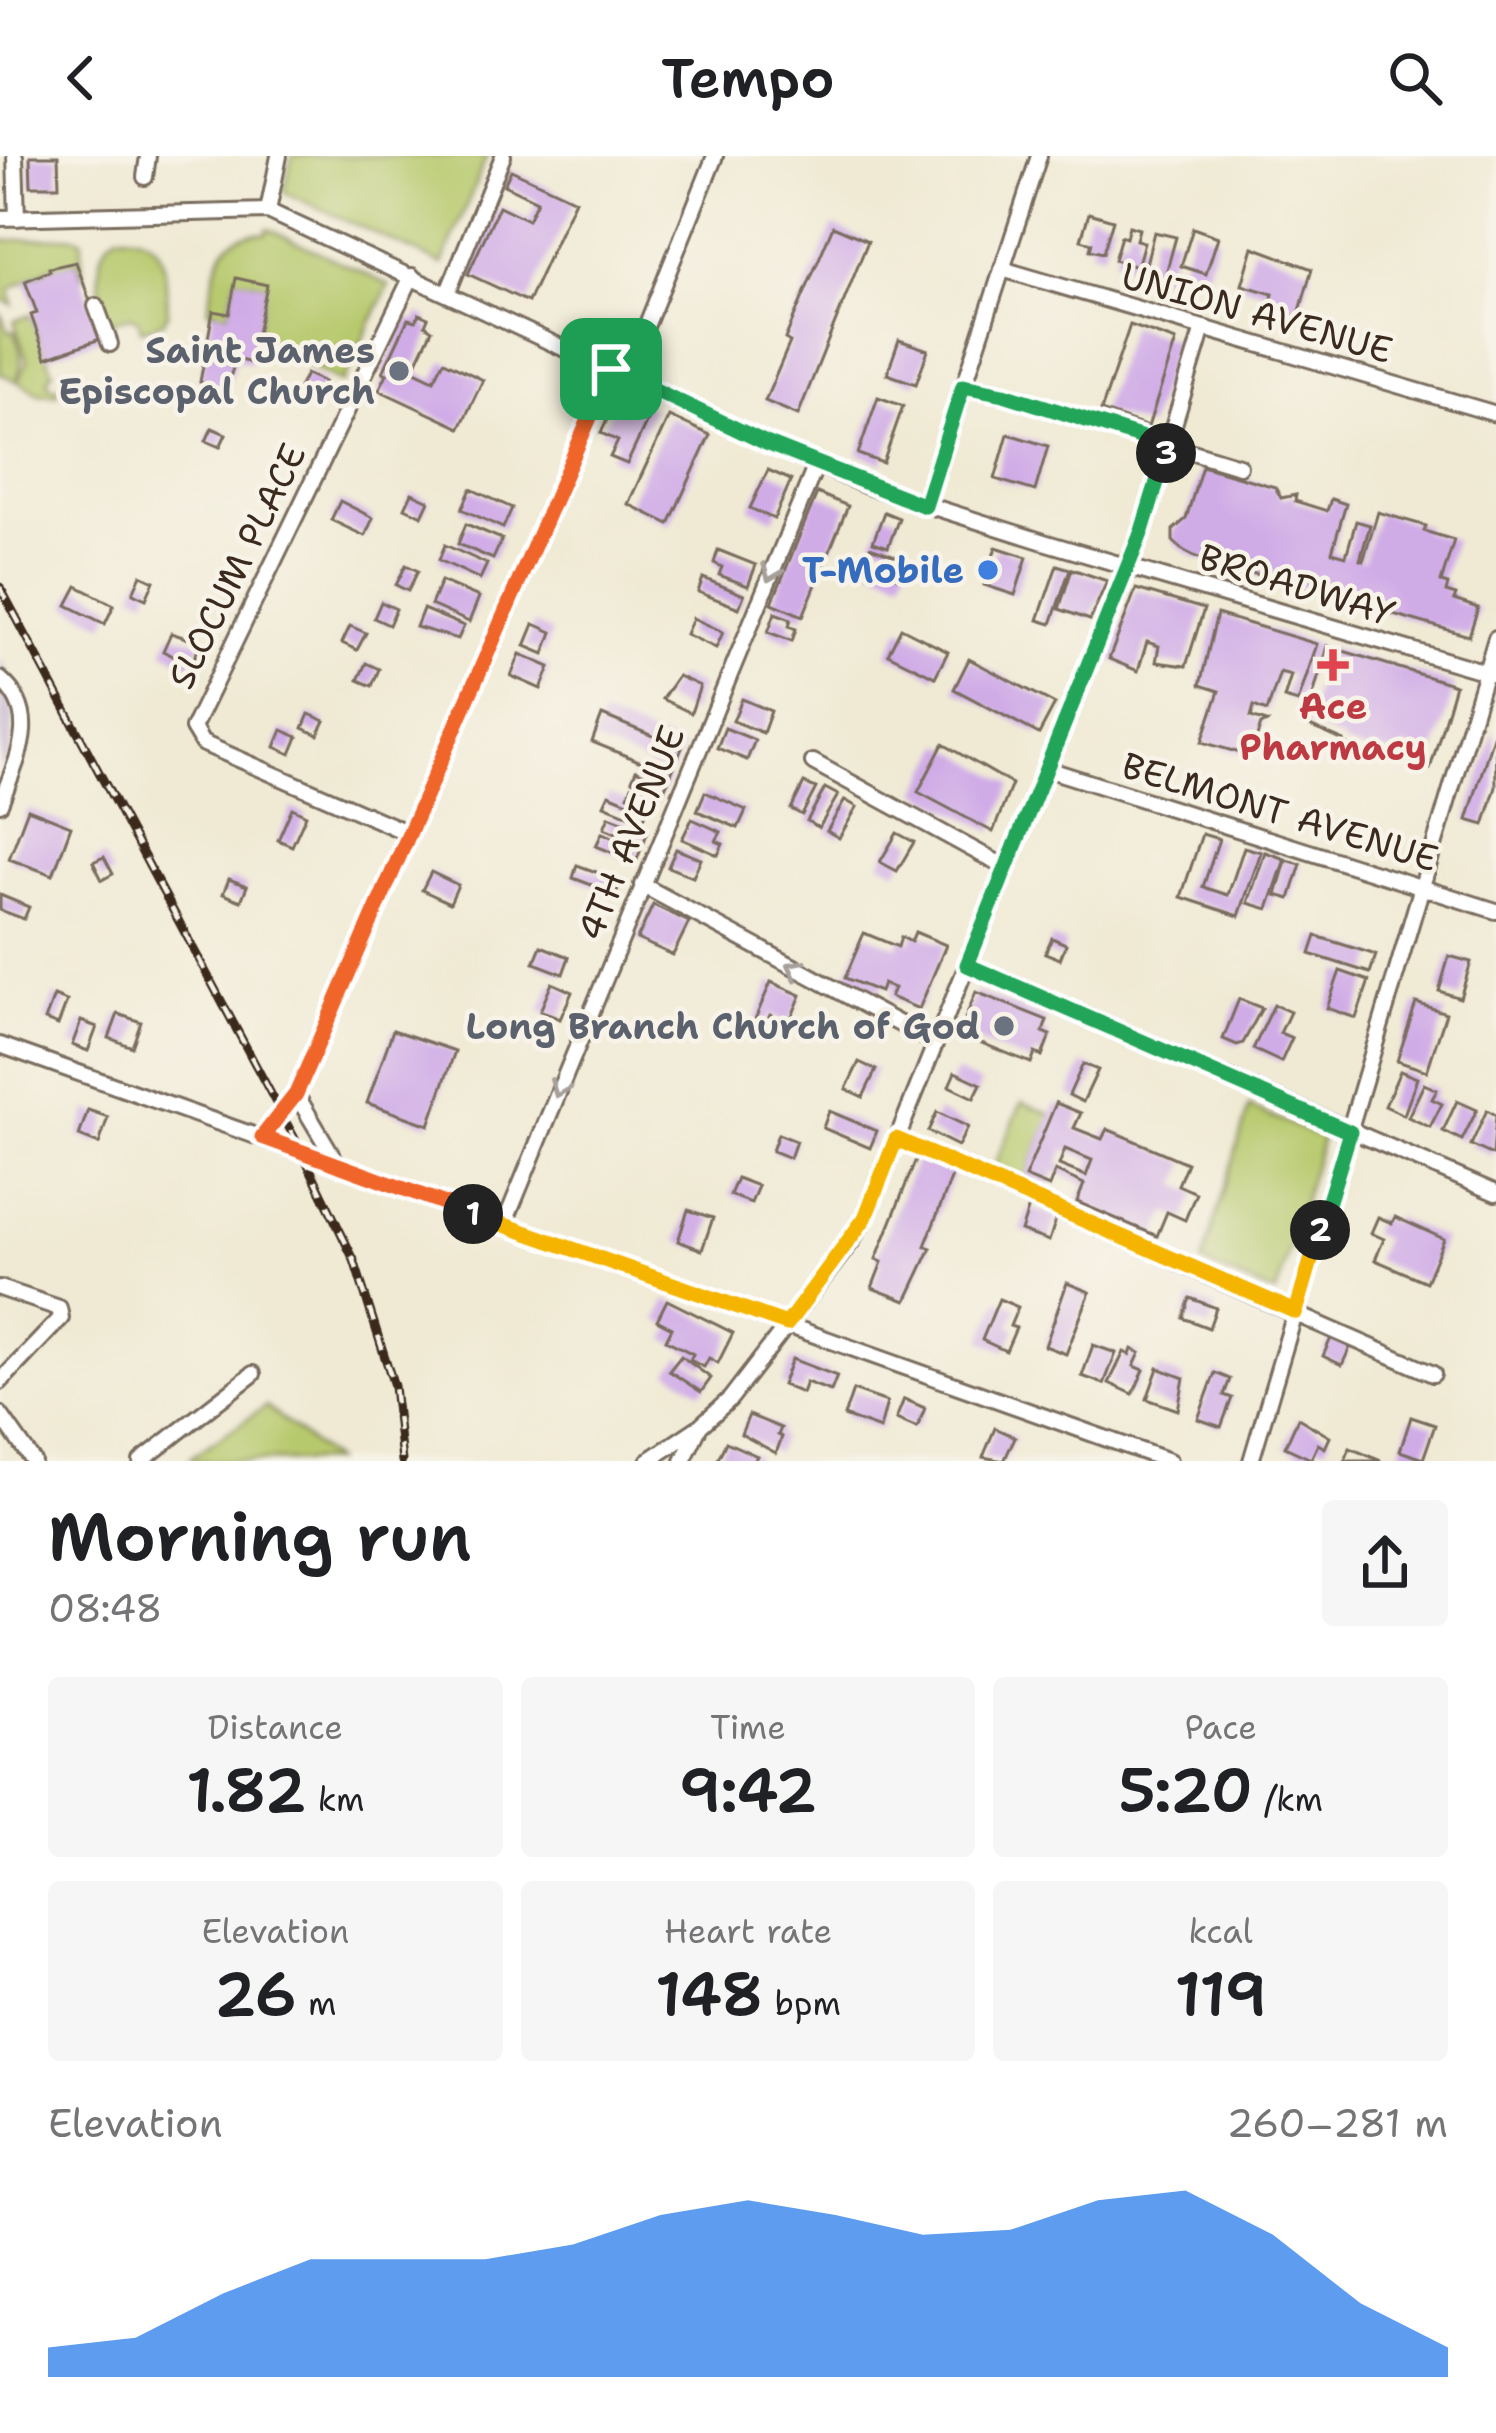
<!DOCTYPE html>
<meta charset="utf-8">
<style>
body{margin:0;font-family:"Shantell Sans",sans-serif;background:#f6f6f6;color:#202124;height:100vh;display:flex;flex-direction:column;font-size:45px;white-space:nowrap}
*{box-sizing:border-box;margin:0}
p{font-size:39px;color:#757577}
.icon{flex:none;width:66px;height:66px;fill:none;stroke:currentColor;stroke-width:2;stroke-linecap:round;stroke-linejoin:round}
.map{position:relative;height:1305px;overflow:hidden}
.side{display:flex;flex-direction:column;background:#fff;flex:1}
.side>*{flex:none}
.pin{position:absolute;display:grid;place-items:center;width:102px;height:102px;color:#fff;margin:-51px;border-radius:24px;box-shadow:0 6px 18px #0006}
.km{position:absolute;width:60px;height:60px;margin:-30px;border-radius:50%;background:#222;color:#fff;font-size:33px;line-height:60px;text-align:center}
.round{display:grid;place-items:center;flex:none;width:126px;height:126px;border-radius:12px;background:#f6f6f6}
.overview{display:flex;align-items:center;justify-content:space-between;height:204px;padding:0 48px}
h1{font-size:66px;font-weight:600;line-height:90px}
.stats{display:grid;grid-template-columns:repeat(3,1fr);gap:18px;height:204px;padding:12px 48px}
.stats div{display:grid;align-content:center;border-radius:12px;background:#f6f6f6;text-align:center}
.stats b{font-size:60px;font-weight:600}
.stats small{font-size:33px;font-weight:400}
.stats p{font-size:33px}
.chart{height:336px;padding:24px 48px}
.chart p{display:flex;justify-content:space-between}
.chart svg{width:100%;height:216px;margin-top:12px;fill:#1a73e8;opacity:.7}
header{display:flex;justify-content:space-between;align-items:center;height:156px;padding:0 48px;background:#fff;font-size:54px;font-weight:600}
.map>svg:first-child{display:block}
</style>
<header><svg class="icon" aria-label="back" viewBox="0 0 24 24"><path d="M15 5l-7 7 7 7"/></svg>Tempo<svg class="icon" aria-label="search" viewBox="0 0 24 24"><circle cx="10" cy="10" r="6"/><path d="M15 15l6 6"/></svg></header>
<div class="map">
<svg width="1496" height="1305" viewBox="0 0 1496 1305">
<rect width="100%" height="100%" fill="#f7f3e8"/>
<filter id="ink" filterUnits="userSpaceOnUse"><feTurbulence type="fractalNoise" baseFrequency=".00833" numOctaves="2"/><feDisplacementMap in="SourceGraphic" scale="24" xChannelSelector="R" yChannelSelector="G"/><feConvolveMatrix kernelMatrix="1 2 1 2 8 2 1 2 1" color-interpolation-filters="sRGB"/></filter>
<filter id="wash" filterUnits="userSpaceOnUse"><feTurbulence type="fractalNoise" baseFrequency=".004" numOctaves="4" result="noise"/><feDisplacementMap in="SourceGraphic" scale="48" xChannelSelector="R" yChannelSelector="G"/><feGaussianBlur stdDeviation="2.7" result="paint"/><feColorMatrix in="noise" values="0 0 0 0 0 0 0 0 0 0 0 0 0 0 0 0 0 1.4 0 .05"/><feComposite in="paint" operator="in"/></filter>
<g filter="url(#wash)">
<rect width="100%" height="100%" fill="#f0ead4"/>
<path fill="#ccbed3" d="M0 500 9 519 5 530 10 539 14 563 10 598 0 617Z"/>
<g fill="#b7c96d" stroke="#797a46" stroke-width="3">
<path d="M292 0H487L442 108 284 36Z"/>
<path d="M268 72 389 129 342 227 256 182 266 129 236 123 229 158 208 154C216 114 215 74 266 77Z"/>
<path d="M118 78C172 78 164 115 168 157L163 166 141 174 139 165 131 160 108 167C100 142 90 92 118 78Z"/>
<path d="M74 80 82 84V123L76 106 56 113 54 110 10 133 13 149 0 142V85Z"/>
<path d="M0 156 8 175H14C21 194 25 205 16 225L0 217Z"/>
<path d="M31 159 53 216 48 223 50 229 58 231 57 238 39 237 19 226 27 204 14 165Z"/>
<path d="M1022 946 1052 959 1025 1021 1032 1025 1029 1031 992 1015Z"/>
<path d="M1249 951 1322 982 1276 1138 1202 1107Z"/>
<path d="M266 1250 333 1305H192L190 1302Z"/>
</g>
<g id="blocks">
<g fill="#d0ace7" fill-rule="evenodd">
<path d="M30 0H58L59 30H31Z"/>
<path d="M511 14 575 44 528 146 468 118 499 50 528 64 537 45 504 29Z"/>
<path d="M1089 57 1113 64 1103 97 1090 94 1092 87 1081 84Z"/>
<path d="M833 70 868 85 798 259 765 245 790 186 785 183Z"/>
<path d="M1129 70 1139 73 1136 84 1144 86 1137 111 1114 104 1121 80 1126 82Z"/>
<path d="M1193 72 1218 81 1206 118 1181 110Z"/>
<path d="M1154 76 1176 81 1165 121 1144 116Z"/>
<path d="M1253 91 1312 113 1298 162 1269 153 1273 138 1242 129Z"/>
<path d="M76 106 103 182 46 202 31 159 37 157 25 125 50 115 49 112Z"/>
<path d="M236 122 267 129 251 207 236 203 225 236 200 226 213 155 229 158Z"/>
<path d="M419 158 428 162 425 169 432 174 413 214 434 224 444 205 483 224 460 272 379 234 387 218 383 216 408 163 416 165Z"/>
<path d="M1130 169 1176 185 1148 271 1101 255Z"/>
<path d="M899 184 928 194 916 228 887 218Z"/>
<path d="M306 218 324 226 315 244 297 236Z"/>
<path d="M619 237 653 252 627 308 610 301 618 285 601 277Z"/>
<path d="M878 241 903 250 883 307 858 298Z"/>
<path d="M669 260 710 279 669 368 628 348Z"/>
<path d="M212 272 226 278 220 291 206 285Z"/>
<path d="M1008 278 1048 290 1035 335 995 323Z"/>
<path d="M1202 310 1275 331 1281 342 1296 339 1295 345 1327 355 1331 343 1346 348 1332 396 1346 400 1356 365 1370 369 1360 404 1363 405 1378 356 1426 370 1424 375 1454 384 1441 426 1448 428 1446 436 1456 439 1454 444 1478 452 1469 480 1196 401 1181 393 1173 385V374L1186 363Z"/>
<path d="M768 314 791 324 774 363 750 352Z"/>
<path d="M471 333 512 352 503 372 462 353Z"/>
<path d="M412 337 429 345 422 360 405 352Z"/>
<path d="M817 337 848 350 803 460 772 447Z"/>
<path d="M340 345 373 362 365 380 331 364Z"/>
<path d="M884 356 899 362 888 391 873 386Z"/>
<path d="M466 368 502 383 493 403 458 388Z"/>
<path d="M445 389 487 408 480 423 439 404Z"/>
<path d="M870 391 909 405 902 423 863 409Z"/>
<path d="M996 391 1027 401 1015 439 984 429Z"/>
<path d="M718 394 756 409 748 430 719 419 722 411 714 407Z"/>
<path d="M406 409 418 415 408 435 396 429Z"/>
<path d="M1057 409 1070 413 1051 468 1038 464Z"/>
<path d="M1072 413 1107 425 1090 464 1059 453Z"/>
<path d="M141 419 154 425 146 443 133 437Z"/>
<path d="M703 422 744 439 739 452 698 436Z"/>
<path d="M441 425 479 441 469 466 431 449Z"/>
<path d="M77 430 114 449 105 468 67 449Z"/>
<path d="M1136 433 1204 453 1186 510 1156 506 1159 490 1147 486 1138 515 1109 503Z"/>
<path d="M381 446 396 453 389 469 374 462Z"/>
<path d="M423 453 464 470 458 483 416 471Z"/>
<path d="M775 457 791 463 789 470 796 473 792 485 768 476Z"/>
<path d="M1217 458 1317 488 1298 546 1284 542 1291 519 1280 516 1267 555 1254 550 1251 561 1267 566 1261 569 1250 600 1202 586 1219 535 1200 529Z"/>
<path d="M693 462 723 476 716 492 686 478Z"/>
<path d="M534 468 552 476 544 498 525 490Z"/>
<path d="M350 470 366 477 357 494 342 487Z"/>
<path d="M901 472 948 496 935 521 888 498Z"/>
<path d="M171 477 201 487 191 509 163 495Z"/>
<path d="M1327 490 1455 529 1430 613 1405 606 1409 591 1405 590 1402 601 1371 592 1370 596 1344 588V585L1305 568Z"/>
<path d="M520 498 550 511 541 533 511 520Z"/>
<path d="M969 503 1055 548 1039 578 954 533Z"/>
<path d="M366 507 379 513 372 530 358 524Z"/>
<path d="M678 520 700 530 691 557 662 543Z"/>
<path d="M742 543 771 555 763 577 733 565Z"/>
<path d="M309 558 325 565 318 579 303 572Z"/>
<path d="M602 559 682 592 671 618 592 586Z"/>
<path d="M725 572 755 584 747 604 717 592Z"/>
<path d="M282 574 298 581 291 598 275 591Z"/>
<path d="M1495 574 1496 631 1484 669 1467 664Z"/>
<path d="M943 588 1012 628 993 676 918 636Z"/>
<path d="M649 613 669 623 662 638 632 624 636 614 646 619Z"/>
<path d="M804 627 816 632 802 659 791 653Z"/>
<path d="M632 630 658 641 654 649 628 639Z"/>
<path d="M825 632 838 639 819 672 807 665Z"/>
<path d="M705 636 746 654 738 672 697 655Z"/>
<path d="M609 638 647 654 643 665 604 649Z"/>
<path d="M845 644 857 651 839 682 827 675Z"/>
<path d="M292 652 306 659 292 690 278 684Z"/>
<path d="M28 653 71 670 53 719 9 703Z"/>
<path d="M609 660 648 675 643 688 604 672Z"/>
<path d="M692 663 721 676 716 685 723 688 718 699 682 683Z"/>
<path d="M602 677 641 693 636 706 596 690Z"/>
<path d="M897 677 914 686 897 715 880 706Z"/>
<path d="M1202 678 1219 683 1203 731 1228 739 1244 691 1261 696 1239 760 1181 741Z"/>
<path d="M676 693 701 703 693 721 668 711Z"/>
<path d="M1265 696 1285 703 1268 753 1248 747Z"/>
<path d="M104 701 113 718 102 724 93 706Z"/>
<path d="M1286 704 1301 708 1290 743 1276 739Z"/>
<path d="M577 709 621 725 616 738 573 722Z"/>
<path d="M431 716 458 729 450 747 422 734Z"/>
<path d="M229 723 247 730 241 745 223 738Z"/>
<path d="M0 739 29 751 24 763 0 754Z"/>
<path d="M653 749 689 766 673 799 637 783Z"/>
<path d="M915 776 946 789 919 853 890 841 894 832 883 828 880 836 845 822 864 777 898 791 901 781 911 786Z"/>
<path d="M1316 780 1376 799 1370 817 1310 798Z"/>
<path d="M1052 782 1066 788 1060 803 1045 797Z"/>
<path d="M541 790 569 801 563 818 534 807Z"/>
<path d="M1449 800 1471 806 1460 842 1439 835Z"/>
<path d="M1340 815 1369 825 1356 862 1327 852Z"/>
<path d="M771 826 801 839 789 867 770 859 764 873 753 868Z"/>
<path d="M552 827 572 836 560 863 540 855Z"/>
<path d="M976 836 1047 864 1043 876 1050 879 1042 900 1035 897 1031 907 959 878Z"/>
<path d="M54 840 67 845 58 869 45 864Z"/>
<path d="M1239 843 1262 852 1243 887 1237 889 1223 883Z"/>
<path d="M1416 847 1446 857 1427 915 1397 905Z"/>
<path d="M1274 849 1290 856 1280 877 1292 882 1281 906 1253 893Z"/>
<path d="M118 858 141 866 132 891 109 882Z"/>
<path d="M81 865 97 871 88 895 72 889Z"/>
<path d="M393 874 455 895 429 969 367 947Z"/>
<path d="M859 906 876 914 863 941 846 933Z"/>
<path d="M1083 908 1098 914 1083 946 1069 939Z"/>
<path d="M1400 915 1417 922 1404 959 1385 950Z"/>
<path d="M955 916 981 928 974 942 949 930Z"/>
<path d="M1424 928 1437 934 1432 943 1442 948 1430 971 1408 961Z"/>
<path d="M1457 945 1477 954 1462 984 1443 975Z"/>
<path d="M1056 947 1081 957 1074 972 1102 983 1107 973 1187 1007 1178 1029 1196 1037 1185 1064 1167 1056 1157 1080 1077 1046 1084 1028 1055 1015 1049 1031 1025 1021ZM1065 993 1092 1004 1086 1020 1059 1009Z"/>
<path d="M88 954 108 961 99 988 79 980Z"/>
<path d="M1487 954 1496 959 1493 999 1471 989Z"/>
<path d="M829 955 877 975 870 992 823 972Z"/>
<path d="M937 956 968 971 958 990 928 975Z"/>
<path d="M778 978 796 985 790 1002 772 995Z"/>
<path d="M917 1001 954 1015 925 1090 931 1092 906 1145 872 1132 882 1106 876 1103Z"/>
<path d="M737 1022 758 1030 751 1047 730 1039Z"/>
<path d="M1029 1051 1057 1060 1049 1085 1021 1075Z"/>
<path d="M688 1054 713 1062 702 1094 678 1085Z"/>
<path d="M1378 1061 1392 1067 1395 1061 1444 1083 1426 1126 1375 1104 1384 1083 1371 1077Z"/>
<path d="M1067 1127 1090 1136 1066 1198 1045 1190Z"/>
<path d="M1190 1142 1216 1152 1209 1172 1183 1162Z"/>
<path d="M999 1143 1018 1151 1010 1170 1016 1172 1006 1195 982 1184Z"/>
<path d="M667 1144 733 1177 718 1207 709 1202 704 1211 690 1204 693 1198 666 1184 672 1172 657 1164Z"/>
<path d="M1332 1180 1351 1189 1342 1209 1323 1200Z"/>
<path d="M1093 1189 1116 1197 1104 1228 1082 1220Z"/>
<path d="M1132 1193 1140 1197 1134 1210 1144 1214 1133 1238 1109 1227 1124 1196 1130 1199Z"/>
<path d="M681 1200 711 1222 701 1236 669 1215Z"/>
<path d="M792 1203 837 1220 831 1235 806 1226 802 1237 782 1229Z"/>
<path d="M1158 1212 1184 1222 1178 1254 1147 1243Z"/>
<path d="M1215 1217 1230 1223 1224 1239 1232 1242 1221 1271 1198 1263Z"/>
<path d="M853 1234 887 1246 880 1273 844 1260Z"/>
<path d="M904 1243 925 1252 917 1272 896 1263Z"/>
<path d="M749 1259 781 1272 778 1279 782 1281 776 1297 741 1278Z"/>
<path d="M1411 1261 1435 1269 1423 1303 1400 1295Z"/>
<path d="M1298 1262 1330 1281 1325 1292 1318 1288 1311 1303 1285 1291Z"/>
<path d="M995 1272 1015 1281 1004 1305 983 1301Z"/>
<path d="M726 1286 757 1300 754 1305H717Z"/>
<path d="M1350 1292 1381 1305H1345Z"/>
</g>
</g>
</g>
<g filter="url(#ink)">
<use href="#blocks" fill-opacity="0" stroke="#7a6d5e" stroke-width="3"/>
<g fill="none" stroke-linecap="round" stroke-linejoin="round">
<defs>
<g id="minor">
<path d="M15 0 17 62"/>
<path d="M145 21 148 0"/>
<path d="M268 55 279 0"/>
<path d="M0 62 268 55 767 287 867 330 1047 387 1496 519"/>
<path d="M1002 113 1496 258"/>
<path d="M448 136 503 0"/>
<path d="M96 150 110 188"/>
<path d="M626 220 715 0"/>
<path d="M963 230 1002 238 1168 290"/>
<path d="M1193 296 1239 310"/>
<path d="M925 350 1039 0"/>
<path d="M0 523C43 559 16 605 0 648"/>
<path d="M813 606 1005 711"/>
<path d="M1047 613 1496 755"/>
<path d="M408 677 202 587 193 572 412 120"/>
<path d="M642 729 935 887"/>
<path d="M967 809 1496 1037"/>
<path d="M0 889 1169 1305"/>
<path d="M262 981 296 938"/>
<path d="M896 983 1433 1218"/>
<path d="M337 1007 296 938 611 213"/>
<path d="M504 1069 816 309"/>
<path d="M0 1132 59 1152 61 1162 0 1226"/>
<path d="M0 1258 33 1305"/>
<path d="M141 1305 253 1218"/>
<path d="M648 1305 696 1273"/>
<path d="M683 1305 700 1270 730 1243 851 1086 865 1062 1142 375 1203 172"/>
<path d="M1251 1305 1496 482"/>
</g>
</defs>
<use href="#minor" stroke="#7a6d5e" stroke-width="20"/>
<use href="#minor" stroke="#fff" stroke-width="14"/>
<defs>
<path id="rail" d="M0 431 301 994 354 1104 394 1230 402 1305"/>
</defs>
<use href="#rail" stroke="#3b2a1e" stroke-width="9"/>
<use href="#rail" stroke="#f7f3e8" stroke-width="4.5" stroke-dasharray="14" stroke-linecap="butt"/>
</g>
<defs><path id="oneway-chevron" d="M-2-3.5L2.5 0L-2 3.5" fill="none" stroke-width="1.6" stroke-linecap="round" stroke-linejoin="round" transform="scale(3)"/></defs>
<g stroke="#a79f9a">
<use href="#oneway-chevron" transform="translate(771 417) rotate(112)"/>
<use href="#oneway-chevron" transform="translate(795 812) rotate(-152)"/>
<use href="#oneway-chevron" transform="translate(559 933) rotate(112)"/>
</g>
</g>
<g fill="none" stroke-linecap="round" stroke-linejoin="round" filter="url(#ink)">
<defs>
<path id="split-1" d="M473 1058 262 981 296 938 611 213"/>
<path id="split-2" d="M473 1058 787 1168 865 1062 896 983 1296 1156 1320 1074"/>
<path id="split-3" d="M1166 297 1142 375 967 809 1350 976 1320 1074"/>
<path id="split-4" d="M611 213 766 287 925 350 963 230 1004 238 1168 290 1166 297"/>
</defs>
<use href="#split-1" stroke="#fff" stroke-width="24"/>
<use href="#split-2" stroke="#fff" stroke-width="24"/>
<use href="#split-3" stroke="#fff" stroke-width="24"/>
<use href="#split-4" stroke="#fff" stroke-width="24"/>
<use href="#split-1" stroke="#f0652b" stroke-width="15"/>
<use href="#split-2" stroke="#f5b400" stroke-width="15"/>
<use href="#split-3" stroke="#22a559" stroke-width="15"/>
<use href="#split-4" stroke="#22a559" stroke-width="15"/>
</g>
<g fill="#6b7280" stroke="#f7f3e8" stroke-width="4.5">
<circle cx="399" cy="215" r="12"/>
<circle cx="1004" cy="870" r="12"/>
</g>
<circle fill="#3f7fe0" stroke="#f7f3e8" stroke-width="4.5" cx="988" cy="414" r="12"/>
<path fill="#e0444e" stroke="#f7f3e8" stroke-width="4.5" d="M1327 491h12v12h12v12h-12v12h-12v-12h-12v-12h12z"/>
<g text-anchor="middle" dominant-baseline="central" stroke-width="9" stroke-linejoin="round" paint-order="stroke">
<g font-size="36" fill="#3b2a1e" stroke="#f7f3e8">
<text transform="translate(1257 157) rotate(16)">UNION AVENUE</text>
<text transform="translate(237 410) rotate(-64)">SLOCUM PLACE</text>
<text transform="translate(1297 429) rotate(17)">BROADWAY</text>
<text transform="translate(1280 656) rotate(17)">BELMONT AVENUE</text>
<text transform="translate(631 677) rotate(-68)">4TH AVENUE</text>
</g>
<g font-size="36" font-weight="bold" fill="#5b616d" stroke="#f7f3e8" text-anchor="end">
<text x="375" y="194">Saint James<tspan x="375" dy="41">Episcopal Church</tspan></text>
<text x="980" y="870">Long Branch Church of God</text>
</g>
<g font-size="36" font-weight="bold" fill="#366cbe" stroke="#f7f3e8" text-anchor="end">
<text x="964" y="414">T-Mobile</text>
</g>
<g font-size="36" font-weight="bold" fill="#be3a42" stroke="#f7f3e8">
<text x="1333" y="550">Ace<tspan x="1333" dy="41">Pharmacy</tspan></text>
</g>
</g>
</svg>
<div class="pin" style="left:611px;top:213px;background:#1e9e55"><svg class="icon" aria-label="arrive" viewBox="0 0 24 24"><path d="M6 21V4h12l-3 4 3 4H6"/></svg></div>
<b class="km" style="left:473px;top:1058px">1</b>
<b class="km" style="left:1320px;top:1074px">2</b>
<b class="km" style="left:1166px;top:297px">3</b>
</div>
<section class="side">
<div class="overview"><div><h1>Morning run</h1><p>08:48</p></div><a class="round"><svg class="icon" aria-label="share" viewBox="0 0 24 24"><path d="M12 15V3M7 8l5-5 5 5M5 13v7h14v-7"/></svg></a></div>
<div class="stats">
<div><p>Distance</p><b>1.82<small> km</small></b></div>
<div><p>Time</p><b>9:42</b></div>
<div><p>Pace</p><b>5:20<small> /km</small></b></div>
</div>
<div class="stats">
<div><p>Elevation</p><b>26<small> m</small></b></div>
<div><p>Heart rate</p><b>148<small> bpm</small></b></div>
<div><p>kcal</p><b>119</b></div>
</div>
<div class="chart"><p><span>Elevation</span>260–281 m</p>
<svg viewBox="0 0 160 44" preserveAspectRatio="none"><path d="M0 44V38L10 36L20 27L30 20L40 20L50 20L60 17L70 11L80 8L90 11L100 15L110 14L120 8L130 6L140 15L150 29L160 38V44z"/></svg>
</div>
</section>
